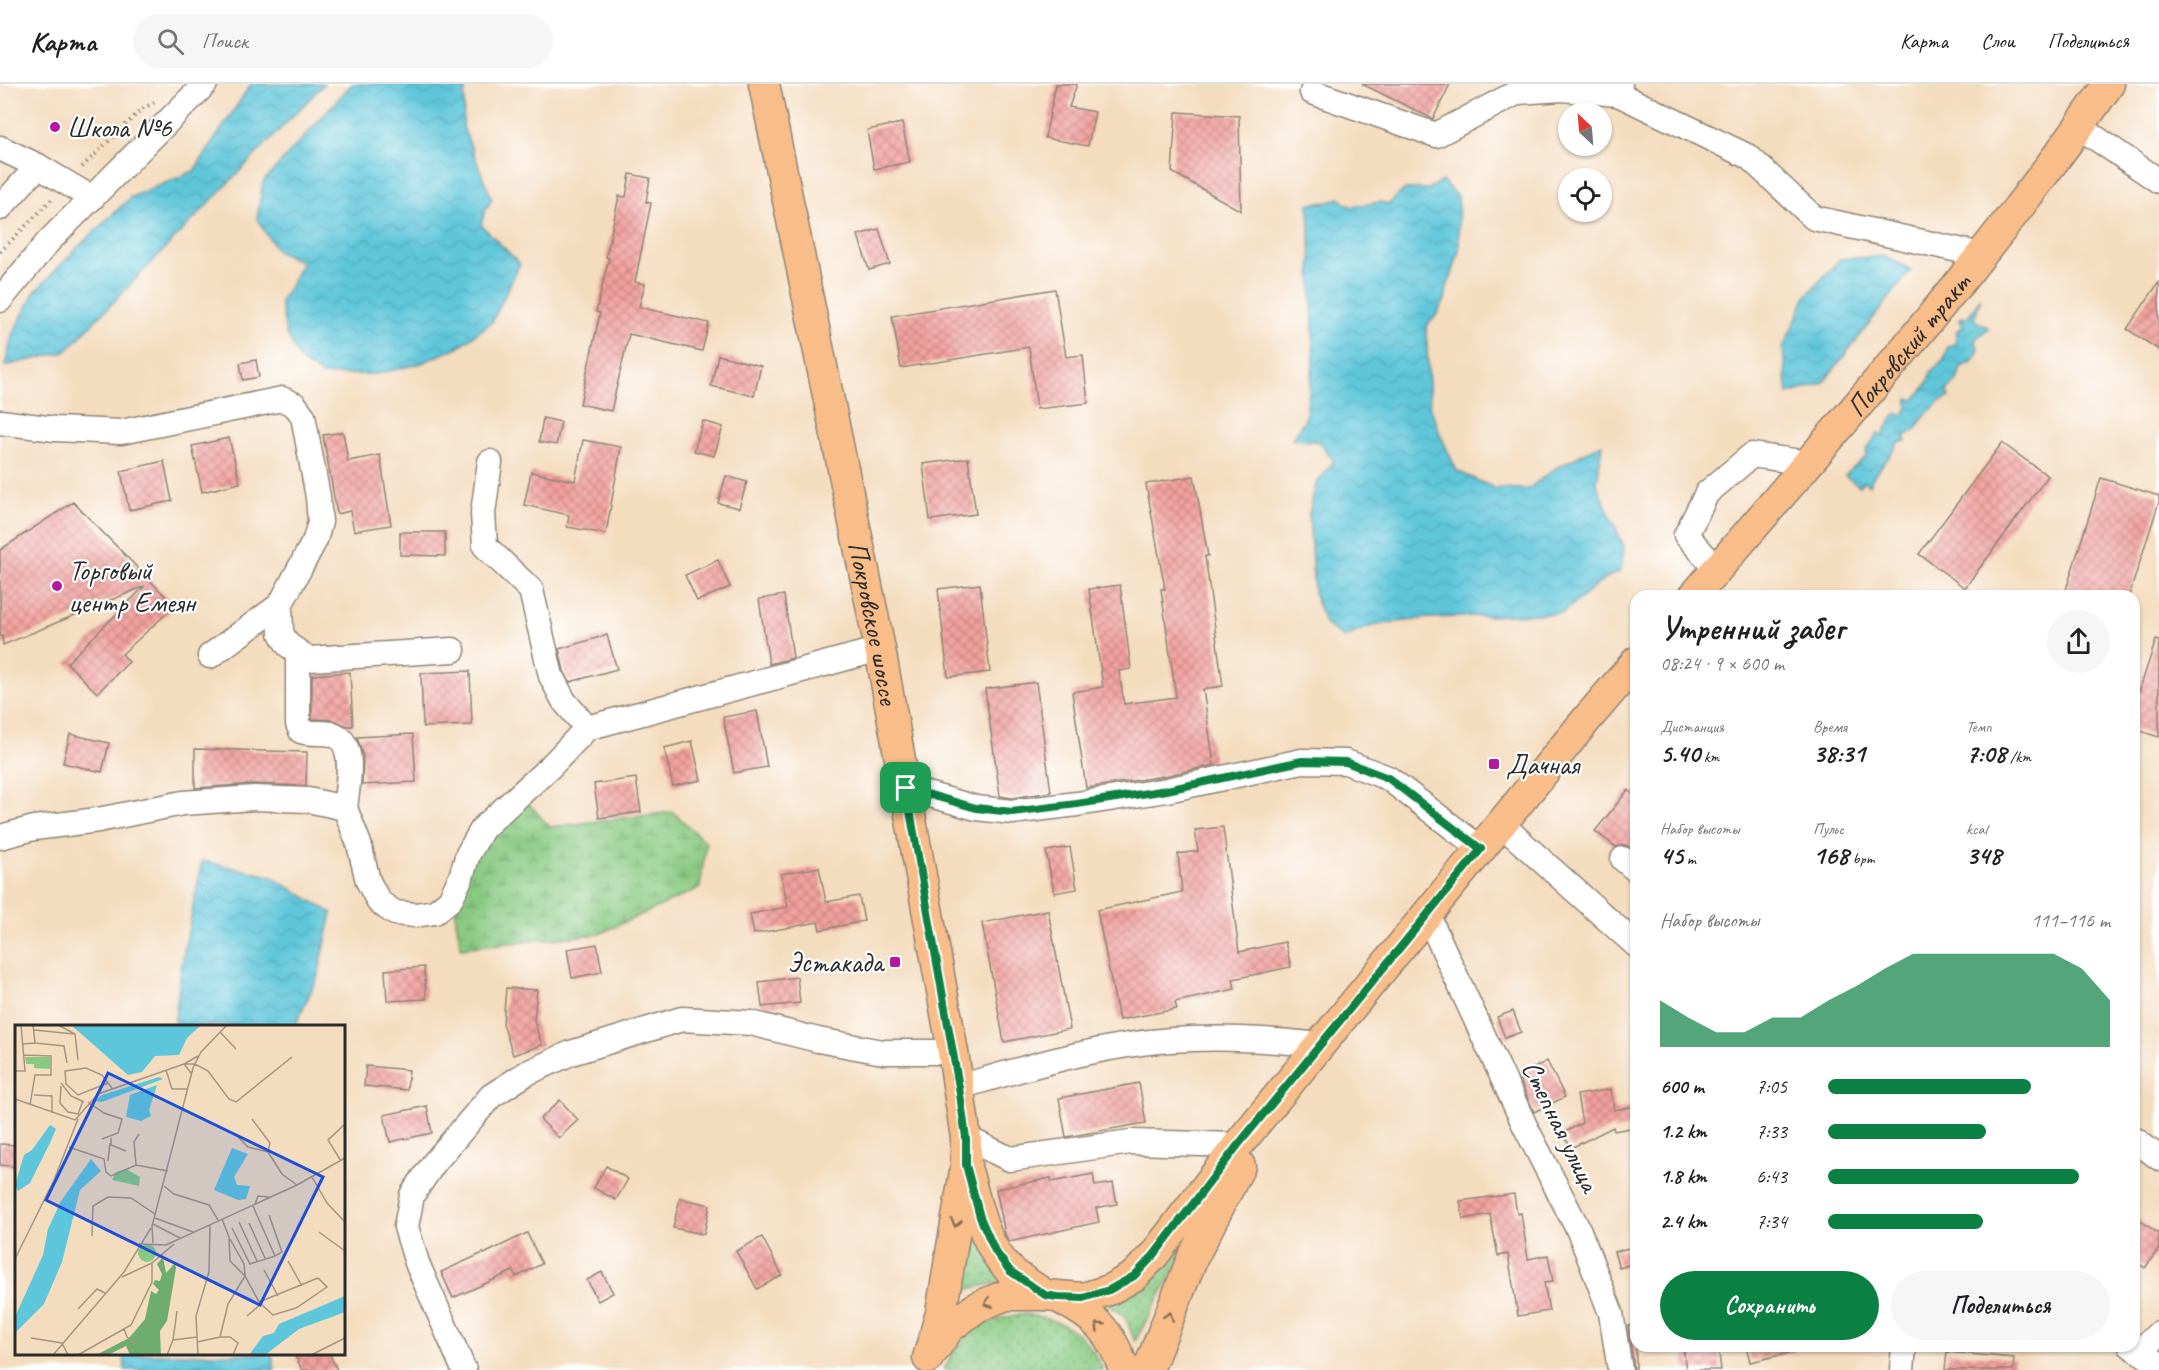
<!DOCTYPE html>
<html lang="ru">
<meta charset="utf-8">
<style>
body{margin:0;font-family:Caveat,sans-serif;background:#f6f6f6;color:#202124;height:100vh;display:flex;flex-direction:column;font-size:22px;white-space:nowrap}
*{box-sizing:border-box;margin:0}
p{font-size:20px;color:#757577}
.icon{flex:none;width:33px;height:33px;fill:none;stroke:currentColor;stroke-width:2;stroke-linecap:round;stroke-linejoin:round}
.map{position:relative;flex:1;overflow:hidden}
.details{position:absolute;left:1630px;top:506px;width:510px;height:762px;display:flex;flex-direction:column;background:#fff;border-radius:18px;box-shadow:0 2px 4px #0004}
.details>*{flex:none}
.needle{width:39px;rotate:334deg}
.fabs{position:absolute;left:1558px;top:18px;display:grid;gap:12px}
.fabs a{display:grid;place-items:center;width:54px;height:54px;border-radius:50%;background:#fff;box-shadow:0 2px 4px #0004;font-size:30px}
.pin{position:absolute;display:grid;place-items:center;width:51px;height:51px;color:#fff;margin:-26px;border-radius:12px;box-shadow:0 3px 9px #0006}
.round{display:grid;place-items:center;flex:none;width:63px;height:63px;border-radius:32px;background:#f6f6f6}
.summary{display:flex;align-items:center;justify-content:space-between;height:102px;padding:0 30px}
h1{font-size:33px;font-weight:700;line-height:45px}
.figures{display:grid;grid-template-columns:repeat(3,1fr);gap:9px;height:102px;padding:6px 30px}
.figures div{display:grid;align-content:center}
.figures b{font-size:26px;font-weight:700}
.figures small{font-size:16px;font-weight:400}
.figures p{font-size:16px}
.chart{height:168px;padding:12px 30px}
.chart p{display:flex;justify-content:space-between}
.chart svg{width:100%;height:108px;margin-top:6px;fill:#0b8043;opacity:.7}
.button{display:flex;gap:12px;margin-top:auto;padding:12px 30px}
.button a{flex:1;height:69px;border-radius:36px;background:#0b8043;color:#fff;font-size:24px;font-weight:700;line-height:69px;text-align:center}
.button a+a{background:#f6f6f6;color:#202124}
ul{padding:0 30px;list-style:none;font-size:20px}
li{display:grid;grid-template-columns:96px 72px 1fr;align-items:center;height:45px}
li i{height:15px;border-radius:8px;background:#0b8043}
header{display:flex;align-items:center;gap:36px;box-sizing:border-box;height:84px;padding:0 30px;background:#fff;border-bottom:2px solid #e0e0e0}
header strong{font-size:28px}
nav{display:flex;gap:33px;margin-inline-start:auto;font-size:21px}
.search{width:420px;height:54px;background:#f6f6f6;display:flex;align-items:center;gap:15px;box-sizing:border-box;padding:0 21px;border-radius:33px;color:#757577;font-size:22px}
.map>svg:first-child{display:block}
</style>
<header>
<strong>Карта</strong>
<div class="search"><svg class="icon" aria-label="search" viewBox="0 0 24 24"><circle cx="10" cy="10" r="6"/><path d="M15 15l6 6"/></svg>Поиск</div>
<nav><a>Карта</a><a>Слои</a><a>Поделиться</a></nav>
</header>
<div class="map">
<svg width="2159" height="1286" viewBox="0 0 2159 1286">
<defs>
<pattern id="grass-dots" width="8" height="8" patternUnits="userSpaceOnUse" patternTransform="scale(1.5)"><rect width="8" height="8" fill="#88c981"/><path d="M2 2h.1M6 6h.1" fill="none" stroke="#6fa36a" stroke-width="1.8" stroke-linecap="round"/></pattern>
<pattern id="wetland-marsh" width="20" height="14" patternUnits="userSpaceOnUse" patternTransform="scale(1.5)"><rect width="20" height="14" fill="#88c981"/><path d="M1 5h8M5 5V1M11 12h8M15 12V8" fill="none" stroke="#6fa36a"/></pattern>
<pattern id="water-waves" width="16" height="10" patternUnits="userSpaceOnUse" patternTransform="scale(1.5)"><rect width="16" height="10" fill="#5ec6da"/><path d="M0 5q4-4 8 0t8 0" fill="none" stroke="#52aabb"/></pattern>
<pattern id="building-cross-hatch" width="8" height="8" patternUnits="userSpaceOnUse" patternTransform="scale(1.5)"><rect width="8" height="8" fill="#f3a29e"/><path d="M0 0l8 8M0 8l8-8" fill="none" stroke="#c58481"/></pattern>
</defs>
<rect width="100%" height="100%" fill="#fff"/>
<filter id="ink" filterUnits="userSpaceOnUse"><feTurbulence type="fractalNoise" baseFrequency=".0167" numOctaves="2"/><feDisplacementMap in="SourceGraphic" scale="12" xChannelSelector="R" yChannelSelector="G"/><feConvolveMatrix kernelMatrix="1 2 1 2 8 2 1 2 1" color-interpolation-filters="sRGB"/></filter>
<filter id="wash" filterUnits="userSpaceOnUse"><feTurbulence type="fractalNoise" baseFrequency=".008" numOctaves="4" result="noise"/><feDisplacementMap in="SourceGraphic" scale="24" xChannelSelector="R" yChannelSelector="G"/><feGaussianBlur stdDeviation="1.35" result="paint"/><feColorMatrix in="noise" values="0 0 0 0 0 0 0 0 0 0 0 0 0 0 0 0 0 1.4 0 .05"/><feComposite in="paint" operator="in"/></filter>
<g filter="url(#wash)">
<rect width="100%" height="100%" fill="#f4dcbe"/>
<g fill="url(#grass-dots)" stroke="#5a7a56" stroke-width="1.5">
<path d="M962 1120 1005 1198 971 1204 947 1223Z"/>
<path d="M1207 1126 1135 1257 1125 1233 1107 1220Z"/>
<path d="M1025 1230C1065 1237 1086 1247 1103 1286H944C963 1246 982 1236 1025 1230Z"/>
</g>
<path fill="url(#wetland-marsh)" stroke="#5a7a56" stroke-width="1.5" d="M528 719 550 743 673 728 706 759 700 804 599 850 461 864 456 836 455 783Z"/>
<g fill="url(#water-waves)" stroke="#447882" stroke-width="1.5">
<path d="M251 0H324L65 268 5 282 12 251 34 209 76 165 131 113 194 87Z"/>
<path d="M352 0H465L463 43 492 116 485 126 481 141 520 180 492 238 458 263 419 280 376 290 322 291 300 276 286 249 280 217 288 206 302 178 277 167 257 135 263 98Z"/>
<path d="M1442 97 1458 113 1459 166 1453 188 1447 203 1445 216 1435 233 1426 242 1430 322 1440 350 1457 387 1494 404 1528 405 1556 384 1602 360 1597 401 1624 463 1621 487 1606 494 1562 529 1430 534 1373 541 1344 554 1325 540 1314 510 1309 430 1316 400 1334 377 1319 358 1292 355 1305 335 1314 274 1309 120 1330 118 1339 114 1352 123 1380 118 1389 120 1405 105H1428Z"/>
<path d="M1885 172 1911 186 1823 299 1788 310 1783 265 1806 212 1840 175Z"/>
<path d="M1981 213 1974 236 1989 244 1975 255 1979 266 1972 278 1961 283 1957 297 1947 307 1950 313 1940 317C1936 324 1930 325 1925 331 1915 343 1924 343 1905 352L1906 357 1898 359C1891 375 1875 384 1869 401L1864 397 1859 402 1845 392 1862 376 1867 373 1866 367 1878 349 1884 353 1885 346 1896 330H1904L1908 324V315L1915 316 1929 297 1931 288 1944 275 1948 262 1955 260 1957 246 1964 243 1959 234 1968 233Z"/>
<path d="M202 777 270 792 332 829 318 892 295 942H174L182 878Z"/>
<path d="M124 1270H272L275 1286H125Z"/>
</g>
<g id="blocks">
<g fill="url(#building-cross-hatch)">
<path d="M1056 0H1077L1069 23 1095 28 1088 62 1045 54Z"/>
<path d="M1362 0H1450L1433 35Z"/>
<path d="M1176 28 1239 32 1241 127 1172 88Z"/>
<path d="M902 39 910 78 874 85 867 46Z"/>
<path d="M630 90 650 94 646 118 651 119 635 198 645 200 639 223 709 239 702 267 629 250 611 327 580 320 600 229 596 228 609 174 606 173 619 112 626 113Z"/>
<path d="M879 145 890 180 869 186 858 151Z"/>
<path d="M2159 198V266L2127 245Z"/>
<path d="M1055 205 1066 273 1083 271 1088 319 1037 325 1029 263 901 284 892 232Z"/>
<path d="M718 271 761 282 754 312 711 302Z"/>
<path d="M256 276 259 293 243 296 240 279Z"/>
<path d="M543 334 561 338 556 361 539 358Z"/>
<path d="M703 337 723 343 714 372 694 367Z"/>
<path d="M343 348 348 377 380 371 391 441 354 447 350 427 337 430 323 351Z"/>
<path d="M229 354 240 399 202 408 192 362Z"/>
<path d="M583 356 621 363 606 450 567 443 569 431 524 421 531 388 575 397Z"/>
<path d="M2002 359 2048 392 1965 504 1919 470Z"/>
<path d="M968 374 976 430 930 436 923 380Z"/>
<path d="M164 377 172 417 129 426 121 387Z"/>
<path d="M726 392 747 398 739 424 718 419Z"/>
<path d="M1194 392 1208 472H1205L1223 602 1203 605 1214 681 1164 692 1086 704 1072 608 1103 603 1089 505 1120 501 1131 585 1119 587 1124 620 1176 613 1161 505H1165L1146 400Z"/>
<path d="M2101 394 2159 412V418L2129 512H2064Z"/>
<path d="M73 418 175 522 122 570 129 578 97 609 67 579 145 502 3 561 2 552H0V466Z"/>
<path d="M400 448H445V472L400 471Z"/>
<path d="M718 476 730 503 697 517 685 491Z"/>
<path d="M980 500 990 588 948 593 938 505Z"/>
<path d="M784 511 793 574 769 580 759 515Z"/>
<path d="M607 551 617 585 570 598 564 587 559 565Z"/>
<path d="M2156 556 2159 557V653L2134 645V622Z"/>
<path d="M470 587 472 641 423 643 421 589Z"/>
<path d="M350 588 353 642H347L333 636 312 635V591Z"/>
<path d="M1036 598 1051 708 1012 714 1000 712 985 605Z"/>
<path d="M757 627 767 683 734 689 723 633Z"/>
<path d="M70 650 109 659 102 688 63 679Z"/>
<path d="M413 650 416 698 362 701 363 672 357 653Z"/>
<path d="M692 657 701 696 673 702 664 664Z"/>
<path d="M195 665 307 668 306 702 253 700 195 704Z"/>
<path d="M636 694 641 728 599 734 594 700Z"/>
<path d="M1628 706 1636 713V768L1626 761 1616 763 1595 747Z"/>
<path d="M1223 743 1239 868 1285 858 1291 883 1233 895 1235 905 1175 918 1177 925 1119 936 1097 826 1182 808 1178 770 1198 767 1195 746Z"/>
<path d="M1070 763 1077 805 1054 809 1046 767Z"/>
<path d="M819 783 826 818 859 812 864 837 820 846 818 838 754 850 750 830 788 823 781 790Z"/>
<path d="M1048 826 1070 945 1004 958 982 839Z"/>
<path d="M597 860 602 888 572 894 567 865Z"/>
<path d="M424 883 426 915 387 917 385 886Z"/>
<path d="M797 893 800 919 762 923 759 898Z"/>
<path d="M506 904 537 906 534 937 542 961 513 971 503 940Z"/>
<path d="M1513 927 1521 948 1505 954 1497 933Z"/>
<path d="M1547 977 1565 1013 1534 1028 1518 992Z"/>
<path d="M366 982 409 986 407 1006 364 1002Z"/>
<path d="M1139 999 1146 1039 1066 1053 1059 1014Z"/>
<path d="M1611 1005 1614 1026 1636 1022V1043L1614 1047 1613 1043 1571 1064 1563 1049 1582 1039 1577 1011Z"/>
<path d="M560 1016 578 1036 559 1054 540 1035Z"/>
<path d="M427 1022 432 1049 390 1058 384 1031Z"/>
<path d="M0 1060 16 1061V1083L0 1081Z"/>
<path d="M606 1082 628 1095 616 1116 594 1104Z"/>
<path d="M1093 1090 1095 1102 1113 1099 1117 1120 1096 1124 1099 1138 1009 1158 1005 1150 996 1105 1051 1094 1052 1098Z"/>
<path d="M1514 1110 1517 1130 1521 1129 1528 1175 1548 1171 1553 1198 1544 1199 1549 1227 1518 1232 1508 1170 1498 1172 1490 1130 1463 1135 1460 1117Z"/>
<path d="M680 1114 710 1121 704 1150 673 1144Z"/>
<path d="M2134 1132 2159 1150V1164L2145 1184 2134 1176Z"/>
<path d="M527 1149 542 1180 516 1193 513 1187 453 1214 441 1188 483 1169 484 1170Z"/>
<path d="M762 1153 782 1191 757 1205 736 1167Z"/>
<path d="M1636 1162V1179L1619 1184 1614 1168Z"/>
<path d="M602 1188 613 1209 598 1217 587 1196Z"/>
<path d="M1636 1240V1286H1634L1628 1242Z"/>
<path d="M1683 1262H1718L1721 1286H1686Z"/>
<path d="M1746 1262H1794V1268L1750 1278Z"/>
<path d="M1947 1268 2014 1274 2013 1286H1945Z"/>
<path d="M294 1269H329L337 1286H302Z"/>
</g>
</g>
</g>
<g filter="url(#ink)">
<use href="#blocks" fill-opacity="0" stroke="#908474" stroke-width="1.5"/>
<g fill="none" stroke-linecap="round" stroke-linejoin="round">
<defs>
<g id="minor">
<path d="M1620 0 1618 10 1749 73 1814 134 1981 171"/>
<path d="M1312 8 1436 51 1518 8 1562 5 1618 10"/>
<path d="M2078 42 2159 97"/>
<path d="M0 64 38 82 92 114"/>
<path d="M0 124 38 82"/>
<path d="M0 216 48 158 205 0"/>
<path d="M0 338 55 345 121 348 282 315 295 321 303 332 318 413 320 438 315 456 280 521 210 572"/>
<path d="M490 378 483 429 485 462 531 506 551 592 564 617 587 644"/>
<path d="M1716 484 1686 451 1707 409 1752 371 1808 379"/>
<path d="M280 521 281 549 288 561 309 575 453 566"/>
<path d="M298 570V640L301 647C312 651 325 647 335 651 357 661 347 704 345 724"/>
<path d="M906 704 976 724 1012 728 1077 720 1167 706 1302 677 1346 678 1388 694 1481 765"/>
<path d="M1501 740 1636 861"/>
<path d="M0 753 34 744 98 736 183 719 254 714 308 716 345 724 359 760 368 797 379 818 395 829 415 831 435 828 450 816 461 793 468 770 483 744 550 683 587 644 880 565"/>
<path d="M1623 775 1636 786"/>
<path d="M1428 832 1525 1042 1579 1147 1611 1229 1620 1286"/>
<path d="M959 1003C1015 987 1070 970 1128 961 1189 951 1259 954 1320 961"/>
<path d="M966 1054 1010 1075 1131 1058 1238 1061"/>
<path d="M2134 1055 2159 1074"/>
<path d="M2131 1262 2159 1280"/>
<path d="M2140 1267 2159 1249"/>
<path d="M464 1286 417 1179 406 1143 412 1111 434 1079 491 1012 527 989 571 969 682 935 751 939 818 956 883 968H953"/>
<path d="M1902 1286 1904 1262"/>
</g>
<g id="major">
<path id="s1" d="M764 0 880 565 953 968 966 1054V1081L950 1175 941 1229 928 1274"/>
<path id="s2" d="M1694 512C1837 345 1984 180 2109 0"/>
<path d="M968 1090C977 1122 984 1163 1011 1187 1021 1196 1034 1203 1045 1211"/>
<path d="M1057 1213C1094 1232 1111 1246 1124 1286"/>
<path d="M934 1266 949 1244 977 1223 1006 1211H1045L1083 1214 1109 1206 1134 1192 1154 1171 1238 1061 1320 961 1587 635 1636 578"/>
<path d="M1148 1286 1192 1175 1240 1082"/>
</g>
</defs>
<use href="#minor" stroke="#908474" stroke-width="27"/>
<use href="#major" stroke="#908474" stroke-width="33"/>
<g stroke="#908474" stroke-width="4" stroke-dasharray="1.5 4.5" stroke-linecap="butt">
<path d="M82 83 142 25 157 17"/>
<path d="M0 168 52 115"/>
</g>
<use href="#minor" stroke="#fff" stroke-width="24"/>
<use href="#major" stroke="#f8bd89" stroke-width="30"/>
</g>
<defs><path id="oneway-chevron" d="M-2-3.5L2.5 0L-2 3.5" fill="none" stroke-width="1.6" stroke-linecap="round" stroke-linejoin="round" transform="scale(1.5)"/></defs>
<g stroke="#876d55">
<use href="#oneway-chevron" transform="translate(956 1139) rotate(100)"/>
<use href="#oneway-chevron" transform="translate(988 1219) rotate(158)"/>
<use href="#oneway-chevron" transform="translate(1169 1232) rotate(-69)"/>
<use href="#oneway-chevron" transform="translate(1099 1242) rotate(-135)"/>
</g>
</g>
<g fill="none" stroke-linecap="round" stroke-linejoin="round" filter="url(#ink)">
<defs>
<path id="route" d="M1302 677 1346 678 1388 694 1481 765 1238 1061 1154 1171 1134 1192 1109 1206 1083 1214 1057 1213 1045 1211 1010 1187 995 1167 980 1133 966 1081V1054L959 1003 906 704 976 724 1012 728 1077 720 1167 706Z"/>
</defs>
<use href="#route" stroke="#fff" stroke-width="12"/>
<use href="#route" stroke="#0b8043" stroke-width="8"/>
</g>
<g fill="#b5179e" stroke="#fff" stroke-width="2">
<circle cx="55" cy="43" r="6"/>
<circle cx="57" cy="502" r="6"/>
<rect x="1488" y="674" width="12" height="12" rx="3"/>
<rect x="889" y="872" width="12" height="12" rx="3"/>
</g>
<g text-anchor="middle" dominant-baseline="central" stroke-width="4.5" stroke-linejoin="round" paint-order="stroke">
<g font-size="28" fill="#2b2b2b" stroke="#fff" text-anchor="start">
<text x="67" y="43">Школа №6</text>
<text x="69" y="486">Торговый<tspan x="69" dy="32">центр Емеян</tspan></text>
<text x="1506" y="680">Дачная</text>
<text x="883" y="878" text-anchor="end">Эстакада</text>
</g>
<g font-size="28" fill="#2b2b2b" stroke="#fff">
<text stroke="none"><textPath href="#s2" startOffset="330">Покровский тракт</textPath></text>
<text stroke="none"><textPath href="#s1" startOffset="550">Покровское шоссе</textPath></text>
<text transform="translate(1561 1042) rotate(64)">Степная улица</text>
</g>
</g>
<g transform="translate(15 941)">
<rect width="330" height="330" fill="#f4dcbe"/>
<path d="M123 228a9 9 0 1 1 18 0a9 9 0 1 1-18 0Z" fill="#88c981"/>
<path d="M148 232 151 248 160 238 161 243 152 296 145 306 146 330H115L111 321 93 330H81L114 313 130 294 136 266 141 269 144 265 138 259 140 255 145 256 147 249 142 239Z" fill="#6ead6f"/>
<path d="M111 144 125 152 124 161 97 155 101 147Z" fill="#88c981"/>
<path d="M10 32H35V44L19 43V39H11Z" fill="#88c981"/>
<path d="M56 0H186L172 13 164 30 140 31 127 47 113 50ZM144 52 148 54 87 77 80 76 87 70ZM142 60 134 85 136 91 126 96 111 92 115 70ZM35 100 41 104 34 120 15 158 3 166 0 160 9 130 17 125ZM217 123 233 129 219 152 222 160 235 161 231 174 223 175 199 165ZM76 134 86 146 65 165 47 237 29 279 0 308V292L28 230 33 204 46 176ZM330 271V287L284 304 250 330H234L248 311 259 308 264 299Z" fill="#5ec6da"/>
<path fill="none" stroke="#a49583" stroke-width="1.5" d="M43 0 60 9 63 35M19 5 59 9M205 7 221 24M20 18 49 21 52 38M7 19 20 18 18 0M9 30 36 31V50H20L15 80M151 45 157 64H173M0 46H10L6 0M176 48 169 39 183 31M46 58 56 71 69 77M93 58 63 70 51 59 50 46 71 43 87 50 93 58 97 63M46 61 45 78 53 87 63 89 68 76M19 70 37 71V88M0 74 60 95 83 69 169 39H180L193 46 214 74 221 77 277 32M73 77 89 88 107 94 103 108 87 114M237 94 255 118 253 127 267 149 282 160M223 112 233 122 253 127M96 113V120L111 126M54 122 89 134 91 147 96 151 121 140 153 146M93 136 95 118M326 136 313 115 330 99M121 140 119 117 124 109M297 152 312 178 330 197M149 161 159 169 194 180 203 195M240 179 243 171 254 172M238 181 260 231 267 227 254 190M140 193 178 207M207 194 214 212 215 236 230 251 243 275 246 279 258 290 281 283 312 262 303 253 244 277M224 197 242 236M234 198 250 233M138 199 165 213M217 203 235 239 260 231M304 207 330 226M77 211 78 181 93 172 116 173 140 189M138 218 137 201 178 43 186 27 212 0M124 219 151 220 282 160 330 133M0 234 39 155 63 94M273 236 287 261M249 245 263 271M107 252 137 238 159 219M63 284 82 264 90 268M232 291 246 279M109 304 112 312 121 319M205 312H215L223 318 218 330M16 313 47 318 53 330M158 315 162 286M182 317 205 312 213 279 230 251 229 239 215 214M38 330 109 247 136 203M63 330 116 300 137 257V238M152 330 158 315 182 312M183 330 181 291 194 247 195 200M296 330 330 313"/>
<path fill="#1d4ed8" fill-opacity="0.15" stroke="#1d4ed8" stroke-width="3" d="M93 48 308 152 245 280 31 175Z"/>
<rect width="330" height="330" fill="none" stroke="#2b2b2b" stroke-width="3"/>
</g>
</svg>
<div class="fabs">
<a><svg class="needle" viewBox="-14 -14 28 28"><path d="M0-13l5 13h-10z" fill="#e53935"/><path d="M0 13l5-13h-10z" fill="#757577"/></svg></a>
<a><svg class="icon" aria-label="locate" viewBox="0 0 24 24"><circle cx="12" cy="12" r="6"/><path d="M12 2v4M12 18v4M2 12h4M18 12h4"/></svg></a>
</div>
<div class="pin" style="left:906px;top:704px;background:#1e9e55"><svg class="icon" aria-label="arrive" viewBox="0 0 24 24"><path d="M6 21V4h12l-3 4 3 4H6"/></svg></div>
<section class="details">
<div class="summary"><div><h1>Утренний забег</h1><p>08:24 · 9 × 600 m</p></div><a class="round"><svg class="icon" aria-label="share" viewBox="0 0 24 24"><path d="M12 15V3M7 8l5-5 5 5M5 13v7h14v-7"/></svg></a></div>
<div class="figures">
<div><p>Дистанция</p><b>5.40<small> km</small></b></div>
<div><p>Время</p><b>38:31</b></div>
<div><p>Темп</p><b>7:08<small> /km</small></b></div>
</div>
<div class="figures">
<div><p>Набор высоты</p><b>45<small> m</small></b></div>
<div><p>Пульс</p><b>168<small> bpm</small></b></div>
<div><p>kcal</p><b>348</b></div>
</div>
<div class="chart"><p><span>Набор высоты</span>111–116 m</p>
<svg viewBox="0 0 160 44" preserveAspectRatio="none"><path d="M0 44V25L10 32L20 38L30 38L40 32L50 32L60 25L70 19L80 12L90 6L100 6L110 6L120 6L130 6L140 6L150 12L160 25V44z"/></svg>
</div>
<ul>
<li><b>600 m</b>7:05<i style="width:72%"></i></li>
<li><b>1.2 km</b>7:33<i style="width:56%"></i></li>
<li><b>1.8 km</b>6:43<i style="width:89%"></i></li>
<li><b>2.4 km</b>7:34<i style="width:55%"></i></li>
</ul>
<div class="button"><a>Сохранить</a><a>Поделиться</a></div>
</section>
</div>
